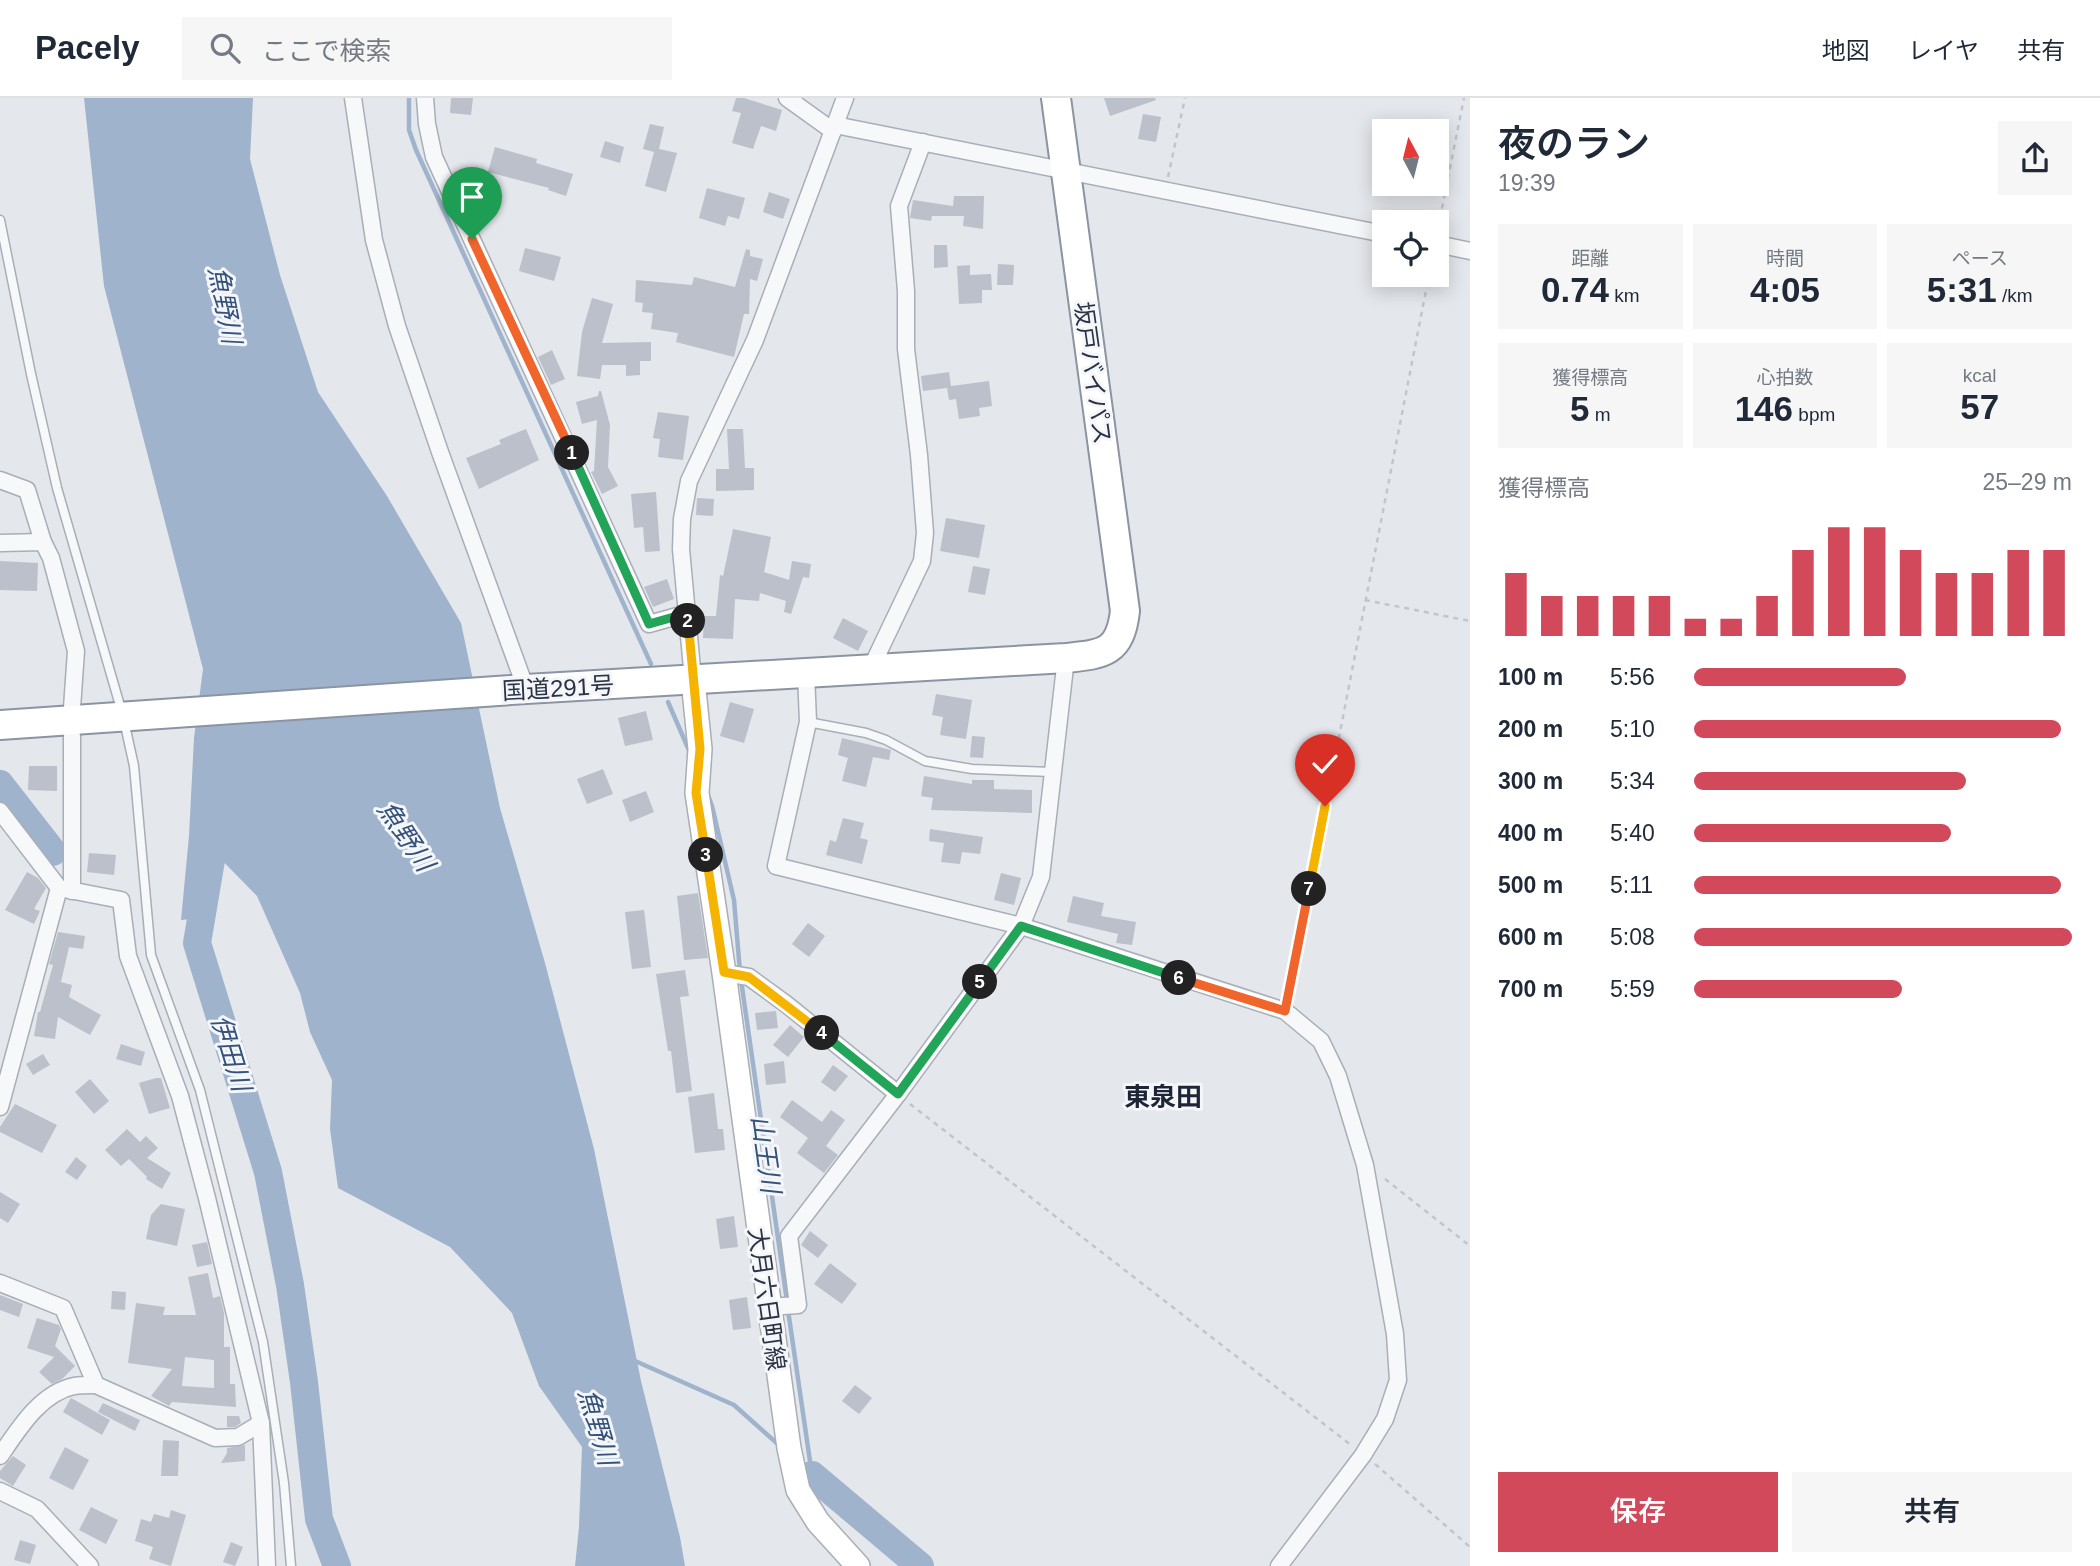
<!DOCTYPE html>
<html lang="ja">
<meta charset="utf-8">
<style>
body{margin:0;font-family:Helvetica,"Noto Sans JP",sans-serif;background:#f6f6f7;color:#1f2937;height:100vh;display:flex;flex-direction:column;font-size:26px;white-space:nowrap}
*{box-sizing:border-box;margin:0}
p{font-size:23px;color:#747a83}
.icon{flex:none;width:38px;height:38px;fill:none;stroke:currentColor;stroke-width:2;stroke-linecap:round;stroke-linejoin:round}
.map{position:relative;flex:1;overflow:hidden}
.drawer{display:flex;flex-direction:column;background:#fff;width:630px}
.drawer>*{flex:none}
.needle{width:46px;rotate:353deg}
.tools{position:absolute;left:1372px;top:21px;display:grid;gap:14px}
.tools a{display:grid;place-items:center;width:77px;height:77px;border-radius:0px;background:#fff;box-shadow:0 4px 18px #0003;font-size:35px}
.pin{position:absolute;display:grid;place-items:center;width:60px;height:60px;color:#fff;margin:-72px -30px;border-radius:50% 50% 50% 0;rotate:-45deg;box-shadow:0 0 7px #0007}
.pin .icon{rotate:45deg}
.km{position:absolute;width:35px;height:35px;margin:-18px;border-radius:50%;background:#222;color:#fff;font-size:19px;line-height:35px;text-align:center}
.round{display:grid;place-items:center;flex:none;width:74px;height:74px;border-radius:0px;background:#f6f6f7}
.summary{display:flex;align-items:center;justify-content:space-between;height:119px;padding:0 28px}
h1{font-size:38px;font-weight:600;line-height:52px}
.stats{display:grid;grid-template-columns:repeat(3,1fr);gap:10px;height:119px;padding:7px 28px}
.stats div{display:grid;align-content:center;border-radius:0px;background:#f6f6f7;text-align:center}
.stats b{font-size:35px;font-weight:600}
.stats small{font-size:19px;font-weight:400}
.stats p{font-size:19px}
.chart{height:196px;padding:14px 28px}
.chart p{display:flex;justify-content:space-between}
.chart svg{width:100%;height:126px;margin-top:7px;stroke:#d1495b;stroke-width:6}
.cta{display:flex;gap:14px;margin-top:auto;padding:14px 28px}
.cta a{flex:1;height:80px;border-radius:0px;background:#d1495b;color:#fff;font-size:28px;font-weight:600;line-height:80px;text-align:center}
.cta a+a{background:#f6f6f7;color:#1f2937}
ul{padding:0 28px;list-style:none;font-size:23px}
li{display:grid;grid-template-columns:112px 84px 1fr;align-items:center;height:52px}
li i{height:18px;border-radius:9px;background:#d1495b}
header{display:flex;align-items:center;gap:42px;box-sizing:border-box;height:98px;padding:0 35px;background:#fff;border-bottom:2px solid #e0e1e3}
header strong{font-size:33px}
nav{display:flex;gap:38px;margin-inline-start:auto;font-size:24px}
.search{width:490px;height:63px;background:#f6f6f7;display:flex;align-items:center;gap:18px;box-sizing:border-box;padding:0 24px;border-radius:0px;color:#747a83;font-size:26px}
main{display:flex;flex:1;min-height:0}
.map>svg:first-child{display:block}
</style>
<header>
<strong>Pacely</strong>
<div class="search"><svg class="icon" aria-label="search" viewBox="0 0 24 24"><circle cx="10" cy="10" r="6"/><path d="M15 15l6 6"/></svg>ここで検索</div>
<nav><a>地図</a><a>レイヤ</a><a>共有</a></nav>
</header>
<main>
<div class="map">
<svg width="1470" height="1468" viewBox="0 0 1470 1468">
<rect width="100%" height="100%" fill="#e4e7ec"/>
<path fill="#9fb4cc" d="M84 0H253L250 61 280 177 318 294 387 398 461 525 500 710 545 865 594 1051 641 1283 680 1439 685 1468H575L579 1429 582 1349 539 1288 512 1215 450 1149 338 1090 330 1031 332 982 310 934 300 895 257 798 204 744 191 821 181 822 189 738 194 640 203 571 104 188Z"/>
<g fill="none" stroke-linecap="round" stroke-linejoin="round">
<g stroke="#9fb4cc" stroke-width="4.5">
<path d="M409 0V32L416 52 651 566"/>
<path d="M668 604 691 657"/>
<path d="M708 697 712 708 734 802 740 874"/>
<path d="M741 882 787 1203"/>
<path d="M788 1212 812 1377"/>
<path d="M633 1262 734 1307 780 1348"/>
</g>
<g stroke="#9fb4cc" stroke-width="28">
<path d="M0 686 53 754"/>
<path d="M219 715 197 845 268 1074 290 1187 304 1284 319 1421 337 1468"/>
<path d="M812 1377 920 1468"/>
</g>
</g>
<g fill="#bbc0ca" fill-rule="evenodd">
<path d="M451 0H473L471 17 450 15Z"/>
<path d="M736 0H744L782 12 776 33 761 28 753 51 732 45 741 15 732 13Z"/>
<path d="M1104 0H1155L1156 2 1110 18Z"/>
<path d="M1143 16 1161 19 1156 44 1138 41Z"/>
<path d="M650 26 664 29 659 51 677 55 666 94 645 88 654 54 643 51Z"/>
<path d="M605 43 624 49 620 65 600 59Z"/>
<path d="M495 49 537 61 536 65 573 76 566 98 548 92 549 90 488 74Z"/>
<path d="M707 90 745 100 739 121 728 118 725 128 699 120Z"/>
<path d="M769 94 790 101 783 121 763 114Z"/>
<path d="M954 98H984L983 131 963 128 964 118H932L931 123 910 120 913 102 953 108Z"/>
<path d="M934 147H947L948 169 934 170Z"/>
<path d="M525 150 561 159 554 183 519 173Z"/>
<path d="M746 151 750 152V158L763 161 757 183 750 181 749 216H744L734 259 676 244 678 235 651 231 653 215 642 214 643 205 635 204 636 182 692 187 694 179 735 189Z"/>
<path d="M998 166 1014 167 1013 187H997Z"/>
<path d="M970 167V177L991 176 992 192H982V205L959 206 957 168Z"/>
<path d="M592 200 613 206 602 245 651 244V263H640V277L626 278V267H602L600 281 577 278 582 234Z"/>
<path d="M552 252 565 281 551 287 538 259Z"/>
<path d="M949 274 951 288 989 283 992 308 979 310 980 318 959 321 956 301 949 302 947 290 923 293 921 278Z"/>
<path d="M599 293H601L610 327 608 369 618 388 602 396 591 374 594 373 597 322 582 326 576 304 598 298Z"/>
<path d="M658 314 689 318 683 362 658 359 660 341 653 340Z"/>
<path d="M526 331 539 362 479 391 466 360 501 346 499 342Z"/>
<path d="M727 331H743L745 370H754V392L716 393V371H729Z"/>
<path d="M656 394 660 453 645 454 643 429 634 430 631 396Z"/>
<path d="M697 400 714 401 713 418 696 417Z"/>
<path d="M946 420 985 427 979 460 940 453Z"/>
<path d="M733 431 771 439 764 474 789 482 792 463 811 466 809 480 803 479 791 516 784 514 786 503 760 495 759 503 735 501 733 541 703 540 704 518H716L720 477 723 478Z"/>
<path d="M0 463 38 465 37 493 0 492Z"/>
<path d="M973 468 990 471 985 497 968 494Z"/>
<path d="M667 481 674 501 653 509 644 489Z"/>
<path d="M843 520 868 533 858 553 833 540Z"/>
<path d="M936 596 972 602 966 641 940 637 943 619 932 617Z"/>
<path d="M730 604 754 611 744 645 720 638Z"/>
<path d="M646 613 653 642 625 648 618 620Z"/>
<path d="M972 638 985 639 983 660 970 659Z"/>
<path d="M842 640 891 652 889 662 873 659 866 689 842 683 848 660 838 657Z"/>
<path d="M29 668H57V693L28 692Z"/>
<path d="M603 671 613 696 587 706 577 681Z"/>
<path d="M924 678 972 686V682H994V691L1032 692V715L931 712 933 700 921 698Z"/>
<path d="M646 693 654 714 630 724 622 702Z"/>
<path d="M843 720 864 725 860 740 868 742 862 766 826 757 830 742 836 744Z"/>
<path d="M930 731 983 739 980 756 962 754 960 766 941 764 944 745 929 743Z"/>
<path d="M89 755 116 757 114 777 87 774Z"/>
<path d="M27 774 38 780 46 790 34 811 40 813 34 826 5 812Z"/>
<path d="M1001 775 1021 780 1014 807 994 802Z"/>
<path d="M698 795 708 860 684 862 677 798Z"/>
<path d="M1073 798 1104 805 1101 818 1136 824 1132 847 1116 845 1118 836 1067 824Z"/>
<path d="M644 812 651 869 632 871 625 814Z"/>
<path d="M808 825 825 838 809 859 792 846Z"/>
<path d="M58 834 85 838 83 851 69 849 61 884 72 887 69 899 101 917 90 937 58 919 55 941 34 938 38 914H40L53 867 49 866Z"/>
<path d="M685 872 689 898 680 899 692 993 676 995 671 953H668L656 876Z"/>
<path d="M776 913 778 930 757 932 755 915Z"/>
<path d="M790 927 804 939 788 959 773 947Z"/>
<path d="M121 946 145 954 141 968 116 961Z"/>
<path d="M43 956 50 967 33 977 26 966Z"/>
<path d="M784 963 786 985 766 987 764 966Z"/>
<path d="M833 967 848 978 835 994 821 984Z"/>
<path d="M156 980H161L170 1010 149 1016 139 985Z"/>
<path d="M90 981 109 1003 94 1016 75 994Z"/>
<path d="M714 995 718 1031H723L725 1052 695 1055 688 999Z"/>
<path d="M792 1002 822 1024 831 1012 845 1022 826 1048 838 1057 824 1075 797 1055 808 1040 780 1019Z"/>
<path d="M15 1006 57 1027 42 1055 0 1034V1029Z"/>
<path d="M127 1031 140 1044 146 1038 158 1050 147 1060 171 1075 162 1091 146 1081 147 1079 129 1061 121 1068 105 1052Z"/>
<path d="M76 1059 87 1068 77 1082 65 1074Z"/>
<path d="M0 1094 20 1106 8 1125 0 1120Z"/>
<path d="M161 1106 185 1111 177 1148 146 1141 151 1117Z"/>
<path d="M734 1118 738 1149 720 1151 716 1121Z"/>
<path d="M810 1133 828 1147 818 1160 801 1147Z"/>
<path d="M207 1144 212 1166 197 1169 192 1147Z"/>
<path d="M830 1165 857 1186 842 1206 814 1186Z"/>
<path d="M208 1175 213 1200 220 1198 224 1215V1249H230V1286H235L236 1309 172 1304 169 1308 151 1298 172 1271 128 1265 136 1205 165 1209 163 1217H196L188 1179ZM185 1259 214 1262V1290L182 1288Z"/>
<path d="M112 1193 126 1194 125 1212 111 1211Z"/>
<path d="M0 1197 23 1206 19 1219 0 1212Z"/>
<path d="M747 1199 751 1230 733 1232 729 1202Z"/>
<path d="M37 1220 59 1227 61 1231 55 1248 75 1268 62 1281 52 1286 39 1274 54 1259 27 1250Z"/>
<path d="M855 1287 872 1300 859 1316 842 1303Z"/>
<path d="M71 1300 110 1322 102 1337 63 1314Z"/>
<path d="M103 1305 140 1322 135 1333 98 1314Z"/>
<path d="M227 1318H239L241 1325 235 1329H227Z"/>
<path d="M163 1342 179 1343 178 1378H161Z"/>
<path d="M245 1347V1363L221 1365 227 1355V1350Z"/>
<path d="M65 1349 89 1362 73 1392 49 1380Z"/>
<path d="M13 1358 26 1367 13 1388 0 1380V1373Z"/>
<path d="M91 1409 118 1422 106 1446 79 1432Z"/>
<path d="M171 1412 186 1417 171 1468 149 1461 153 1449 135 1443 141 1421 151 1424 154 1416 169 1420Z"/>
<path d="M20 1442 36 1447 30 1466 14 1462Z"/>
<path d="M231 1444 243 1449 235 1468 223 1464Z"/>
</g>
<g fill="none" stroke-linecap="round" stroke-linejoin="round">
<defs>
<g id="lane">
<path d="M0 122 31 276 57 390 123 618 134 668 151 857 200 992 263 1244 284 1385 291 1468"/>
<path d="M808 624 866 635 886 642 925 663 972 671 1053 674"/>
</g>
<g id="street">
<path d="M353 0 374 142 397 228 440 354 526 591"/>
<path d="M425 0 427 26 434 59 649 526 688 515"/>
<path d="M787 0 833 33"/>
<path d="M835 27 1384 136"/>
<path d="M1437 146 1470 153"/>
<path d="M0 382 27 392 43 444"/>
<path d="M0 445 43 444 51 460 76 553 72 610"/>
<path d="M871 570 922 463 925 435 919 357 906 251V193L899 108 923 44"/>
<path d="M806 575 808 624 776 768 1021 828 1285 913 1321 943 1338 978 1365 1067 1395 1236 1398 1282 1385 1321 1363 1357 1279 1468"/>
<path d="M693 582 681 451 682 421 689 383 755 242 845 0"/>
<path d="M72 638V793"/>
<path d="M0 713 59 790 121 802 128 858 180 998 207 1100 261 1325 267 1468"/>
<path d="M724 875 749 879 786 906 898 996"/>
<path d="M0 1009 59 790"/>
<path d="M0 1185 63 1210 96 1287 215 1340 238 1339 261 1325"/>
<path d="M769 1209 798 1207 789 1138 898 996 1021 828 1041 779 1066 560"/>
<path d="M0 1358C18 1332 40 1295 74 1288 81 1287 89 1287 96 1287"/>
<path d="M0 1393 37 1411 90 1468"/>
</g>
<path id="secondary" d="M693 582 700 651 697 695 724 875 789 1350 798 1392 818 1424 858 1468"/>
<path id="highway" d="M0 627 526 591 1066 560C1104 556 1120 555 1125 513L1056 0"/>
</defs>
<use href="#lane" stroke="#a9aeb7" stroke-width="11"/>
<use href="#street" stroke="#a9aeb7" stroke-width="19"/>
<use href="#secondary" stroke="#a9aeb7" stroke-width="26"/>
<use href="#highway" stroke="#8b94a3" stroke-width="32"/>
<g stroke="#c2c5cb" stroke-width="2.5" stroke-dasharray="5 5" stroke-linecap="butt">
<path d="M1168 79 1185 0"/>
<path d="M1438 130 1464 0"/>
<path d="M1365 502 1470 523"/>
<path d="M1289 896 1429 177"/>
<path d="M910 1006 1351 1347"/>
<path d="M1385 1081 1470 1148"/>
<path d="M1375 1366 1470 1449"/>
</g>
<use href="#lane" stroke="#f7f8fa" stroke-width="8"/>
<use href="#street" stroke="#f7f8fa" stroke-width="16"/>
<use href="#secondary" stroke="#fff" stroke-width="23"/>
<use href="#highway" stroke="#fff" stroke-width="28"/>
</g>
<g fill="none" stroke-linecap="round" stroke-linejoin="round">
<defs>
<path id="split-1" d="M472 141 572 355"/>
<path id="split-2" d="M572 355 649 526 688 515V523"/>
<path id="split-3" d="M688 523 700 651 696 695 706 757"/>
<path id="split-4" d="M706 757 724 874 749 879 822 935"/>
<path id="split-5" d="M822 935 898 996 980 884"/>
<path id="split-6" d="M980 884 1021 828 1179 880"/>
<path id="split-7" d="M1179 880 1285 913 1309 791"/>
<path id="split-8" d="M1309 791 1325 708"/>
</defs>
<use href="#split-1" stroke="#fff" stroke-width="14"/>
<use href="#split-2" stroke="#fff" stroke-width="14"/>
<use href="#split-3" stroke="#fff" stroke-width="14"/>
<use href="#split-4" stroke="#fff" stroke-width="14"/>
<use href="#split-5" stroke="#fff" stroke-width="14"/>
<use href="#split-6" stroke="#fff" stroke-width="14"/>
<use href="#split-7" stroke="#fff" stroke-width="14"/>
<use href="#split-8" stroke="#fff" stroke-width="14"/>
<use href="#split-1" stroke="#f0652b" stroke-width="9"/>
<use href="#split-2" stroke="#22a559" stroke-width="9"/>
<use href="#split-3" stroke="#f5b400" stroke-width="9"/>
<use href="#split-4" stroke="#f5b400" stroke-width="9"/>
<use href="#split-5" stroke="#22a559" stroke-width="9"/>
<use href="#split-6" stroke="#22a559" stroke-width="9"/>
<use href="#split-7" stroke="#f0652b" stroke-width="9"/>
<use href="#split-8" stroke="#f5b400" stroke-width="9"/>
</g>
<g text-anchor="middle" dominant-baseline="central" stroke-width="6" stroke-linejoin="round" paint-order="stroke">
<g font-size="24" fill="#2b3445" stroke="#f4f6f9">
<text transform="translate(1093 275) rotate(82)">坂戸バイパス</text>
<text transform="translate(558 590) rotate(-3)">国道291号</text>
<text transform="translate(767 1201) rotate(82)">大月六日町線</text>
</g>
<g font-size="26" font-style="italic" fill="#34527a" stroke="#f4f6f9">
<text transform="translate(225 207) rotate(79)">魚野川</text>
<text transform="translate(406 738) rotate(56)">魚野川</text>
<text transform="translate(231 955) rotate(73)">伊田川</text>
<text transform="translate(766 1056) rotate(82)">山王川</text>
<text transform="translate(598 1329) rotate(74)">魚野川</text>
</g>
<g font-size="26" font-weight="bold" fill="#1d2536" stroke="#f4f6f9">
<text x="1163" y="999">東泉田</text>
</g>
</g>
</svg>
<div class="tools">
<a><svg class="needle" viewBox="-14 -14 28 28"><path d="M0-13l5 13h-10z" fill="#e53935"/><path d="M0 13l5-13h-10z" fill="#747a83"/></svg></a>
<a><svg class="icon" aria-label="locate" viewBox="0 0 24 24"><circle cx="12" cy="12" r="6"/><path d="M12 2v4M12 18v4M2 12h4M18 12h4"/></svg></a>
</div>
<div class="pin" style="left:472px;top:141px;background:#1e9e55"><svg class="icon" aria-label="arrive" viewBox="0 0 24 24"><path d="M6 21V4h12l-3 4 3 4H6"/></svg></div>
<div class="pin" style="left:1325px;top:708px;background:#d93025"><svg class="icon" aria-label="check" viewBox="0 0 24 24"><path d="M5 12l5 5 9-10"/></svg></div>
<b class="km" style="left:572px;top:355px">1</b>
<b class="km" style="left:688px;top:523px">2</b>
<b class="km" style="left:706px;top:757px">3</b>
<b class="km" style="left:822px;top:935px">4</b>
<b class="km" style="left:980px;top:884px">5</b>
<b class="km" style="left:1179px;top:880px">6</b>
<b class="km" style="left:1309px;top:791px">7</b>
</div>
<section class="drawer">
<div class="summary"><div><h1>夜のラン</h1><p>19:39</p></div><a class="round"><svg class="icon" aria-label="share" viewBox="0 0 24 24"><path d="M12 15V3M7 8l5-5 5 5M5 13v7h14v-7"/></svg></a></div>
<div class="stats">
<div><p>距離</p><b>0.74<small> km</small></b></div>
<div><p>時間</p><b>4:05</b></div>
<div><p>ペース</p><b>5:31<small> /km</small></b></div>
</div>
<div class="stats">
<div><p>獲得標高</p><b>5<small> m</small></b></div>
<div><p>心拍数</p><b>146<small> bpm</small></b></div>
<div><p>kcal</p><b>57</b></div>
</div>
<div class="chart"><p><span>獲得標高</span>25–29 m</p>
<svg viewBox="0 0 160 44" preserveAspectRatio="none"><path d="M5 44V22M15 44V30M25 44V30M35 44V30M45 44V30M55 44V38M65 44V38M75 44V30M85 44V14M95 44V6M105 44V6M115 44V14M125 44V22M135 44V22M145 44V14M155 44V14"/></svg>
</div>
<ul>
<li><b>100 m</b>5:56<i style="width:56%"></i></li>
<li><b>200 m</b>5:10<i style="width:97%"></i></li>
<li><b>300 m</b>5:34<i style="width:72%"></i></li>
<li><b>400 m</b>5:40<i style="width:68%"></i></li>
<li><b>500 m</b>5:11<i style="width:97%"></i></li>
<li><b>600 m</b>5:08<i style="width:100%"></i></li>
<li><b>700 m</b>5:59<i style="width:55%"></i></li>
</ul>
<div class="cta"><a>保存</a><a>共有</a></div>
</section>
</main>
